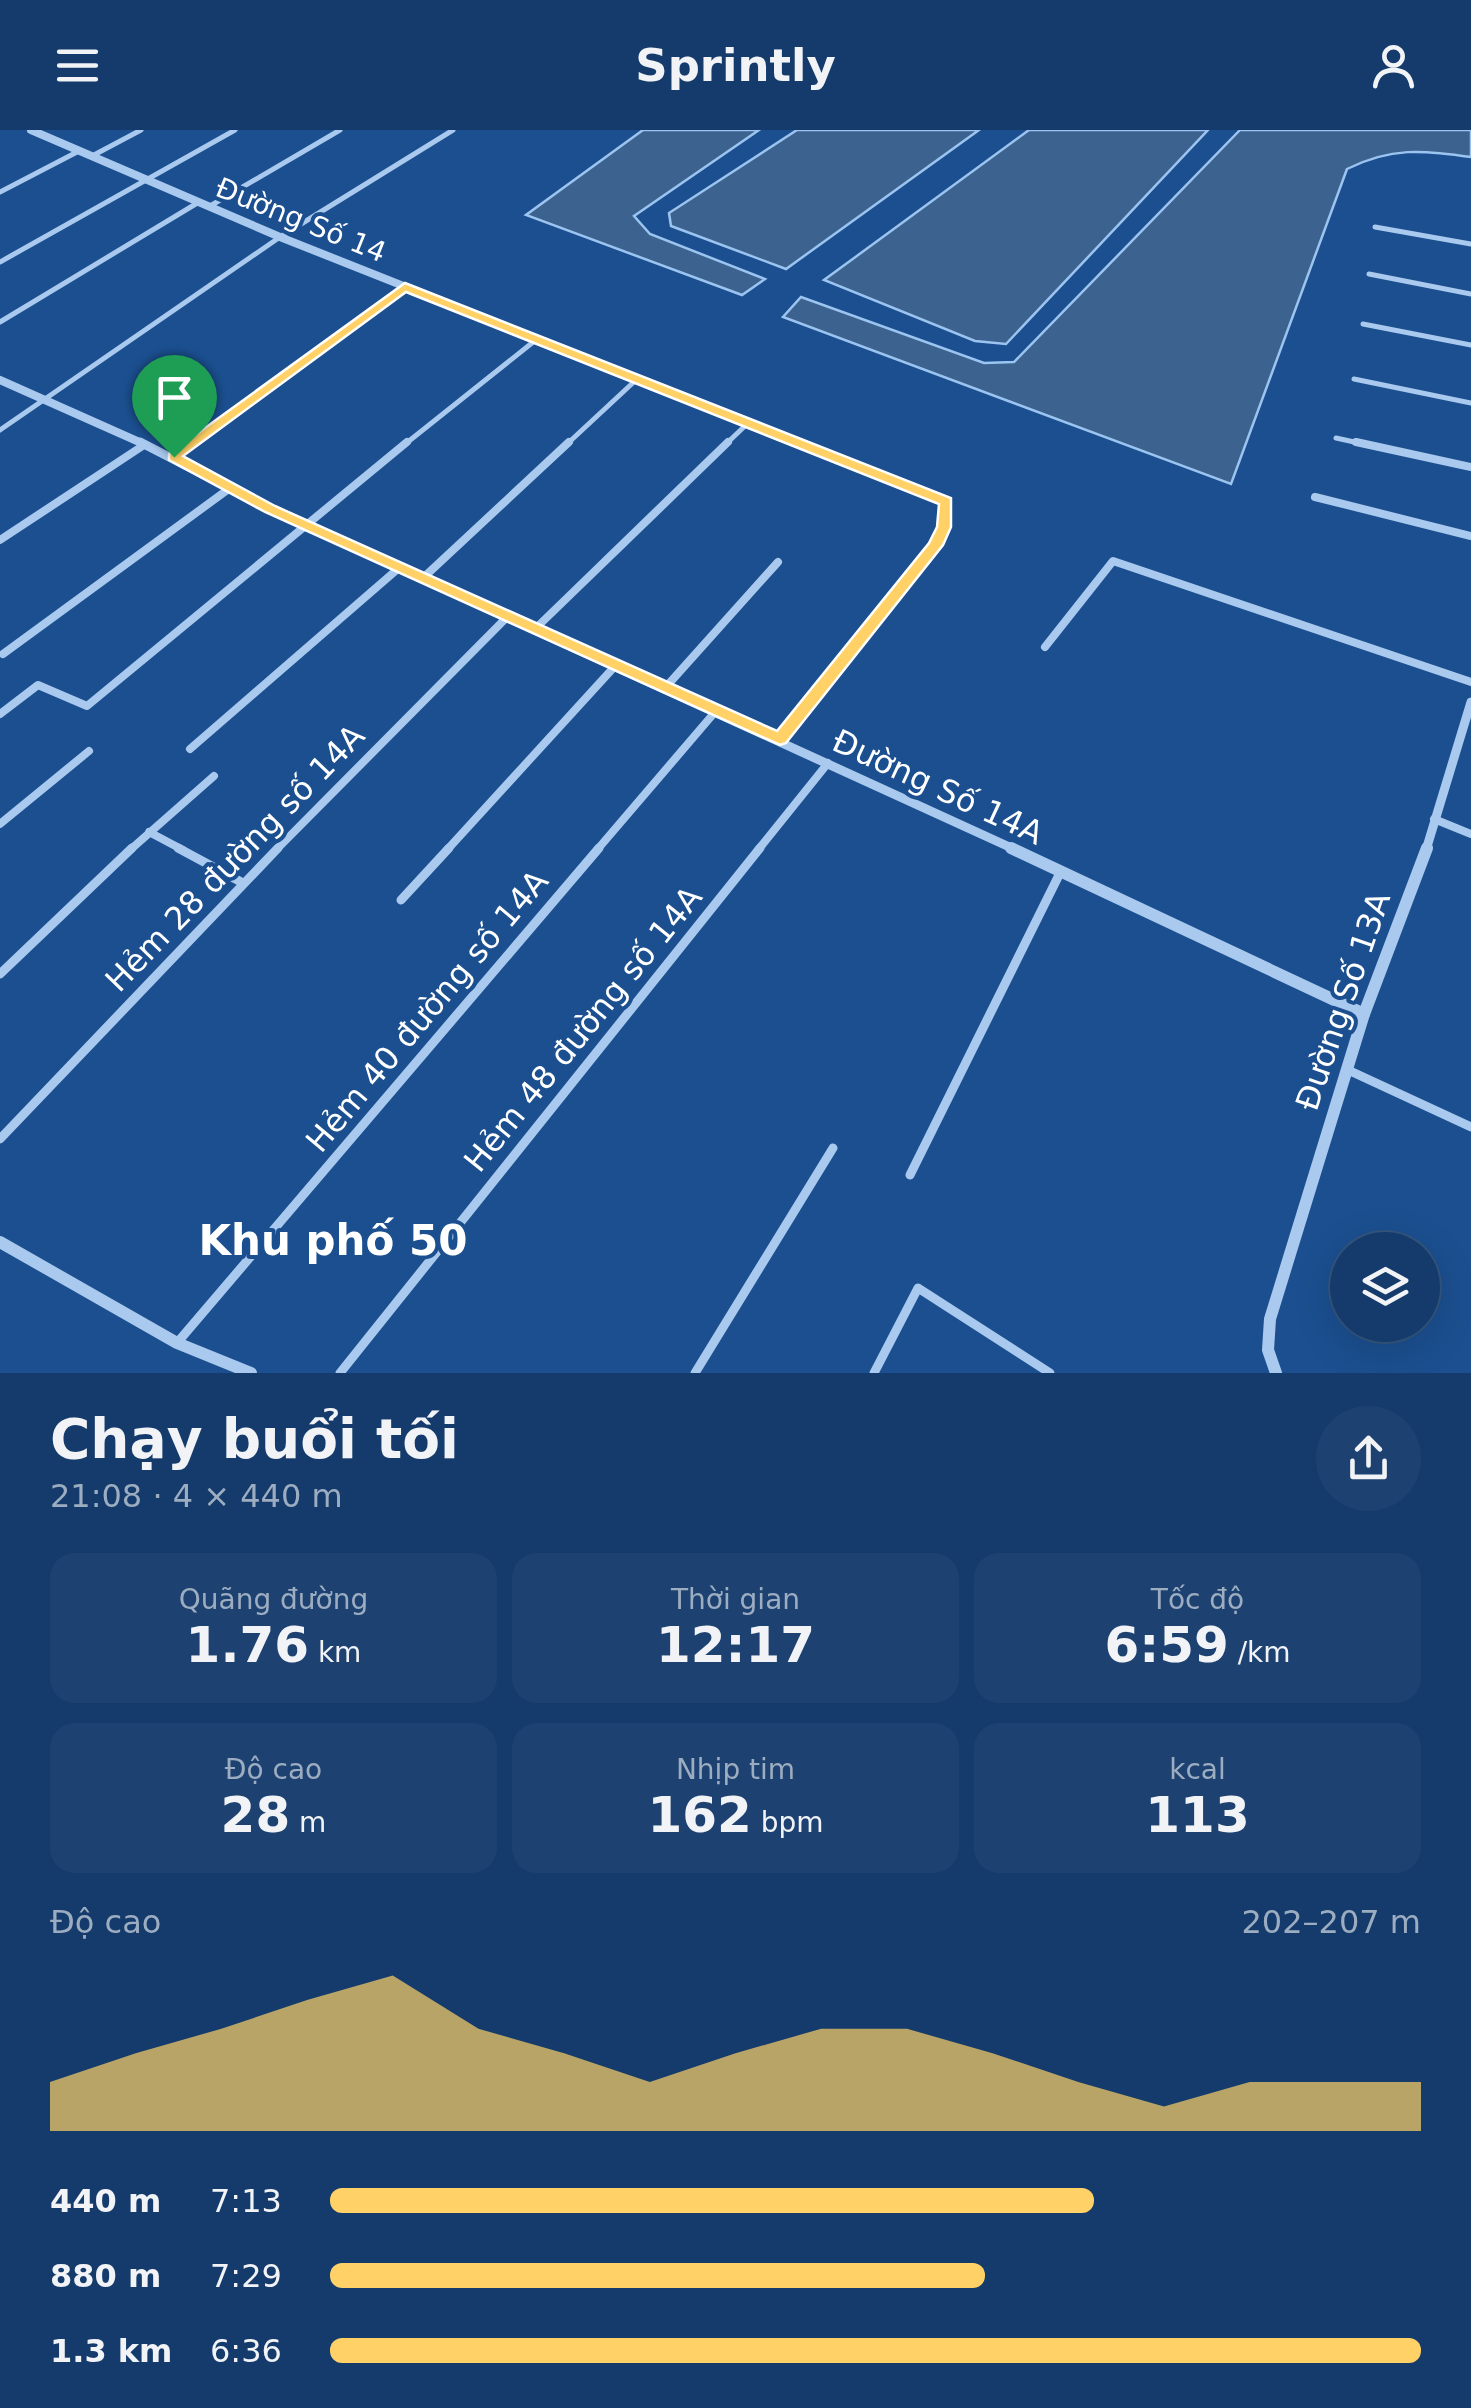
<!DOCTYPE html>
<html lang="vi">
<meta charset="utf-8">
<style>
body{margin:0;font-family:"DejaVu Sans",sans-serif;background:#1d4271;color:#f1f3f6;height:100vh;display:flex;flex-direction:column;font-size:38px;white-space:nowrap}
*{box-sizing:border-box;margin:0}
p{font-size:32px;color:#9dadc1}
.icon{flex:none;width:55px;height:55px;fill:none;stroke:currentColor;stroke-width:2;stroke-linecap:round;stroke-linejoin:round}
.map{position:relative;height:1243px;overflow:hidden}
.side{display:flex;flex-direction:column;background:#143b6b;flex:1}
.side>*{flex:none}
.tools{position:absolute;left:1330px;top:1102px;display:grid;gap:20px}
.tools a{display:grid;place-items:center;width:110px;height:110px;border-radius:50%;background:#143b6b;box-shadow:0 10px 40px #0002,0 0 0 2px #33557e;font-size:50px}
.pin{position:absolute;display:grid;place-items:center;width:85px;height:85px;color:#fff;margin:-102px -42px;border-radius:50% 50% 50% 0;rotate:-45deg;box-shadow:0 0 10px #0007}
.pin .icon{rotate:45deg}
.round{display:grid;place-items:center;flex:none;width:105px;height:105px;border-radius:52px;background:#1d4271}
.headline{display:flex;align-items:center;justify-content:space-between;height:170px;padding:0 50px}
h1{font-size:55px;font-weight:600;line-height:75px}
.metrics{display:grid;grid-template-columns:repeat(3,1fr);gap:15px;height:170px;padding:10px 50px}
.metrics div{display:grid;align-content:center;border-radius:25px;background:#1d4271;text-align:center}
.metrics b{font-size:50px;font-weight:600}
.metrics small{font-size:28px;font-weight:400}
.metrics p{font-size:28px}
.chart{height:280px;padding:20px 50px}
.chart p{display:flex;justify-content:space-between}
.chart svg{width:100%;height:180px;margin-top:10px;fill:#ffd166;opacity:.7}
ul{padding:0 50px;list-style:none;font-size:32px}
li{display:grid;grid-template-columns:160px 120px 1fr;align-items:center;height:75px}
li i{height:25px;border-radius:12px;background:#ffd166}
header{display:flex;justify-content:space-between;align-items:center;height:130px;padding:0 50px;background:#143b6b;font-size:45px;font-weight:600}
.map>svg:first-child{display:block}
</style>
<header><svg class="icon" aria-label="menu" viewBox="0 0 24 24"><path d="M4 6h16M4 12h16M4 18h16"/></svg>Sprintly<svg class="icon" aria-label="person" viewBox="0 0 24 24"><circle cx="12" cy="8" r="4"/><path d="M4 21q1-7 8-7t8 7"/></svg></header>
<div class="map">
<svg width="1471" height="1243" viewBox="0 0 1471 1243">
<rect width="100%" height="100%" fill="#1b4f8f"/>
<g fill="#3c6290" stroke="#9cc4f0" stroke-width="2.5">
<path d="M643 0H759L634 86 650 104 765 149 742 165 526 85Z"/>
<path d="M797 0H979L786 139 671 96 669 83Z"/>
<path d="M1029 0H1208L1006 214 975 211 824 150Z"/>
<path d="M1240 0H1471V27C1423 20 1391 17 1347 39L1231 354 783 187 801 167 984 233 1014 232Z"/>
</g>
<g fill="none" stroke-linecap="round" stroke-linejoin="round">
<g stroke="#a9c9ee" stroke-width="5">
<path d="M92 26 141 0"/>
<path d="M0 62 79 21"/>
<path d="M210 76 340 0"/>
<path d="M1375 97 1471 114"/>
<path d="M0 132 235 0"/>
<path d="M1369 144 1471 164"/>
<path d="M0 192 199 72"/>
<path d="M1363 194 1471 215"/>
<path d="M1354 249 1471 273"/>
<path d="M0 300 280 107 453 0"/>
<path d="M1336 308 1368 315"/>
<path d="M190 315 405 157"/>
<path d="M404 315 537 209"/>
<path d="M566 315 637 249"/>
<path d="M725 315 748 293"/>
</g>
<g stroke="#a9c9ee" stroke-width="8">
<path d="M1356 312 1471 337"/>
<path d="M173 327 193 312"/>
<path d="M1315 367 1471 406"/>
<path d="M0 410 144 315"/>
<path d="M423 448 569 312"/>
<path d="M536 498 728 312"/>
<path d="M1045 517 1113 431 1471 552"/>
<path d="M3 524 230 358"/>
<path d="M665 558 778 432"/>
<path d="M0 584 38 555 87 576 407 312"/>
<path d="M190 619 400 437"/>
<path d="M1434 689 1471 704"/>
<path d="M0 694 89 621"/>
<path d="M149 702 183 720"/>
<path d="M130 720 214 646"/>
<path d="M276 720 509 485"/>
<path d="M447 720 616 535"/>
<path d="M597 720 715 582"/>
<path d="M758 720 828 633"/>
</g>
<g stroke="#a9c9ee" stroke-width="9">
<path d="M178 718 243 753"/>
<path d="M401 770 449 718"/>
<path d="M0 844 132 718"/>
<path d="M1348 940 1471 997"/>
<path d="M0 1009 278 718"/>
<path d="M910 1045 1060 743"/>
<path d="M177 1213 599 718"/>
<path d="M340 1243 760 718"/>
<path d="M695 1243 833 1018"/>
<path d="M874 1243 918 1158 1050 1243"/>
</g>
<g stroke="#a9c9ee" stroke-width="8">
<path d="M31 0 280 107 804 315"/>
<path d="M0 250 146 315"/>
</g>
<g stroke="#a9c9ee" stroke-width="9">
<path d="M140 312 270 379 1016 720"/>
<path d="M780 609 936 415 944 397 946 371 798 312"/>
<path d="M1426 720 1471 572"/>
</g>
<g stroke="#a9c9ee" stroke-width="12">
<path d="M1011 718 1364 884"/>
<path d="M0 1112 177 1213 251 1243"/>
<path d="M1276 1243 1268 1220 1270 1189 1364 884 1427 718"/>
</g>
</g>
<path fill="#ffd166" stroke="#fff" stroke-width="2.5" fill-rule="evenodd" d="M405 153 951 368V397L943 415 786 613 780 615 265 382 169 330V324ZM406 162 939 374 937 397 929 413 777 601 275 376 183 326Z"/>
<g text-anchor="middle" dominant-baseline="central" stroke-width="8" stroke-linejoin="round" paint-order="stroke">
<g font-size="28" fill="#fff" stroke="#1b4f8f">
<text transform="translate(301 90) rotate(22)">Đường Số 14</text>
</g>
<g font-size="32" fill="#fff" stroke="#1b4f8f">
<text transform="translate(938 657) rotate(25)">Đường Số 14A</text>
<text transform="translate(235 728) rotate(-46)">Hẻm 28 đường số 14A</text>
<text transform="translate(1343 871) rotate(-71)">Đường Số 13A</text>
<text transform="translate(427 881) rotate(-50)">Hẻm 40 đường số 14A</text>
<text transform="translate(583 899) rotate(-51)">Hẻm 48 đường số 14A</text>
</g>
<g font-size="42" font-weight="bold" fill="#fff" stroke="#1b4f8f">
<text x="333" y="1110">Khu phố 50</text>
</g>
</g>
</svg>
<div class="tools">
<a><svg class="icon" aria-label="layers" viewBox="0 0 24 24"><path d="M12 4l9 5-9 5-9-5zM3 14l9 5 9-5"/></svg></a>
</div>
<div class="pin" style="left:174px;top:327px;background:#1e9e55"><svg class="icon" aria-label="arrive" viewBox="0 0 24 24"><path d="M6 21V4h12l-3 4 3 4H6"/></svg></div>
</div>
<section class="side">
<div class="headline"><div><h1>Chạy buổi tối</h1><p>21:08 · 4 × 440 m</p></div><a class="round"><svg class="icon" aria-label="share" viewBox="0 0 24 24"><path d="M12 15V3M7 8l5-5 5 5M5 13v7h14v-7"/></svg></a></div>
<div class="metrics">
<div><p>Quãng đường</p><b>1.76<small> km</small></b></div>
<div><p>Thời gian</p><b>12:17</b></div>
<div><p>Tốc độ</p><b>6:59<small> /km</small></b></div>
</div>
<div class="metrics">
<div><p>Độ cao</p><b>28<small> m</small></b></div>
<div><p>Nhịp tim</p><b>162<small> bpm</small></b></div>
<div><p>kcal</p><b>113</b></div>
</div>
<div class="chart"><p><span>Độ cao</span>202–207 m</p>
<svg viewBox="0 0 160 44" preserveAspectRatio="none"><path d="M0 44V32L10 25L20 19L30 12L40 6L50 19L60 25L70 32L80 25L90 19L100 19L110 25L120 32L130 38L140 32L150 32L160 32V44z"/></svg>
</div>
<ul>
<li><b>440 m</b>7:13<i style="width:70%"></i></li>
<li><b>880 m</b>7:29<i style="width:60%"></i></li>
<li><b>1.3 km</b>6:36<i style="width:100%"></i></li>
</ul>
</section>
